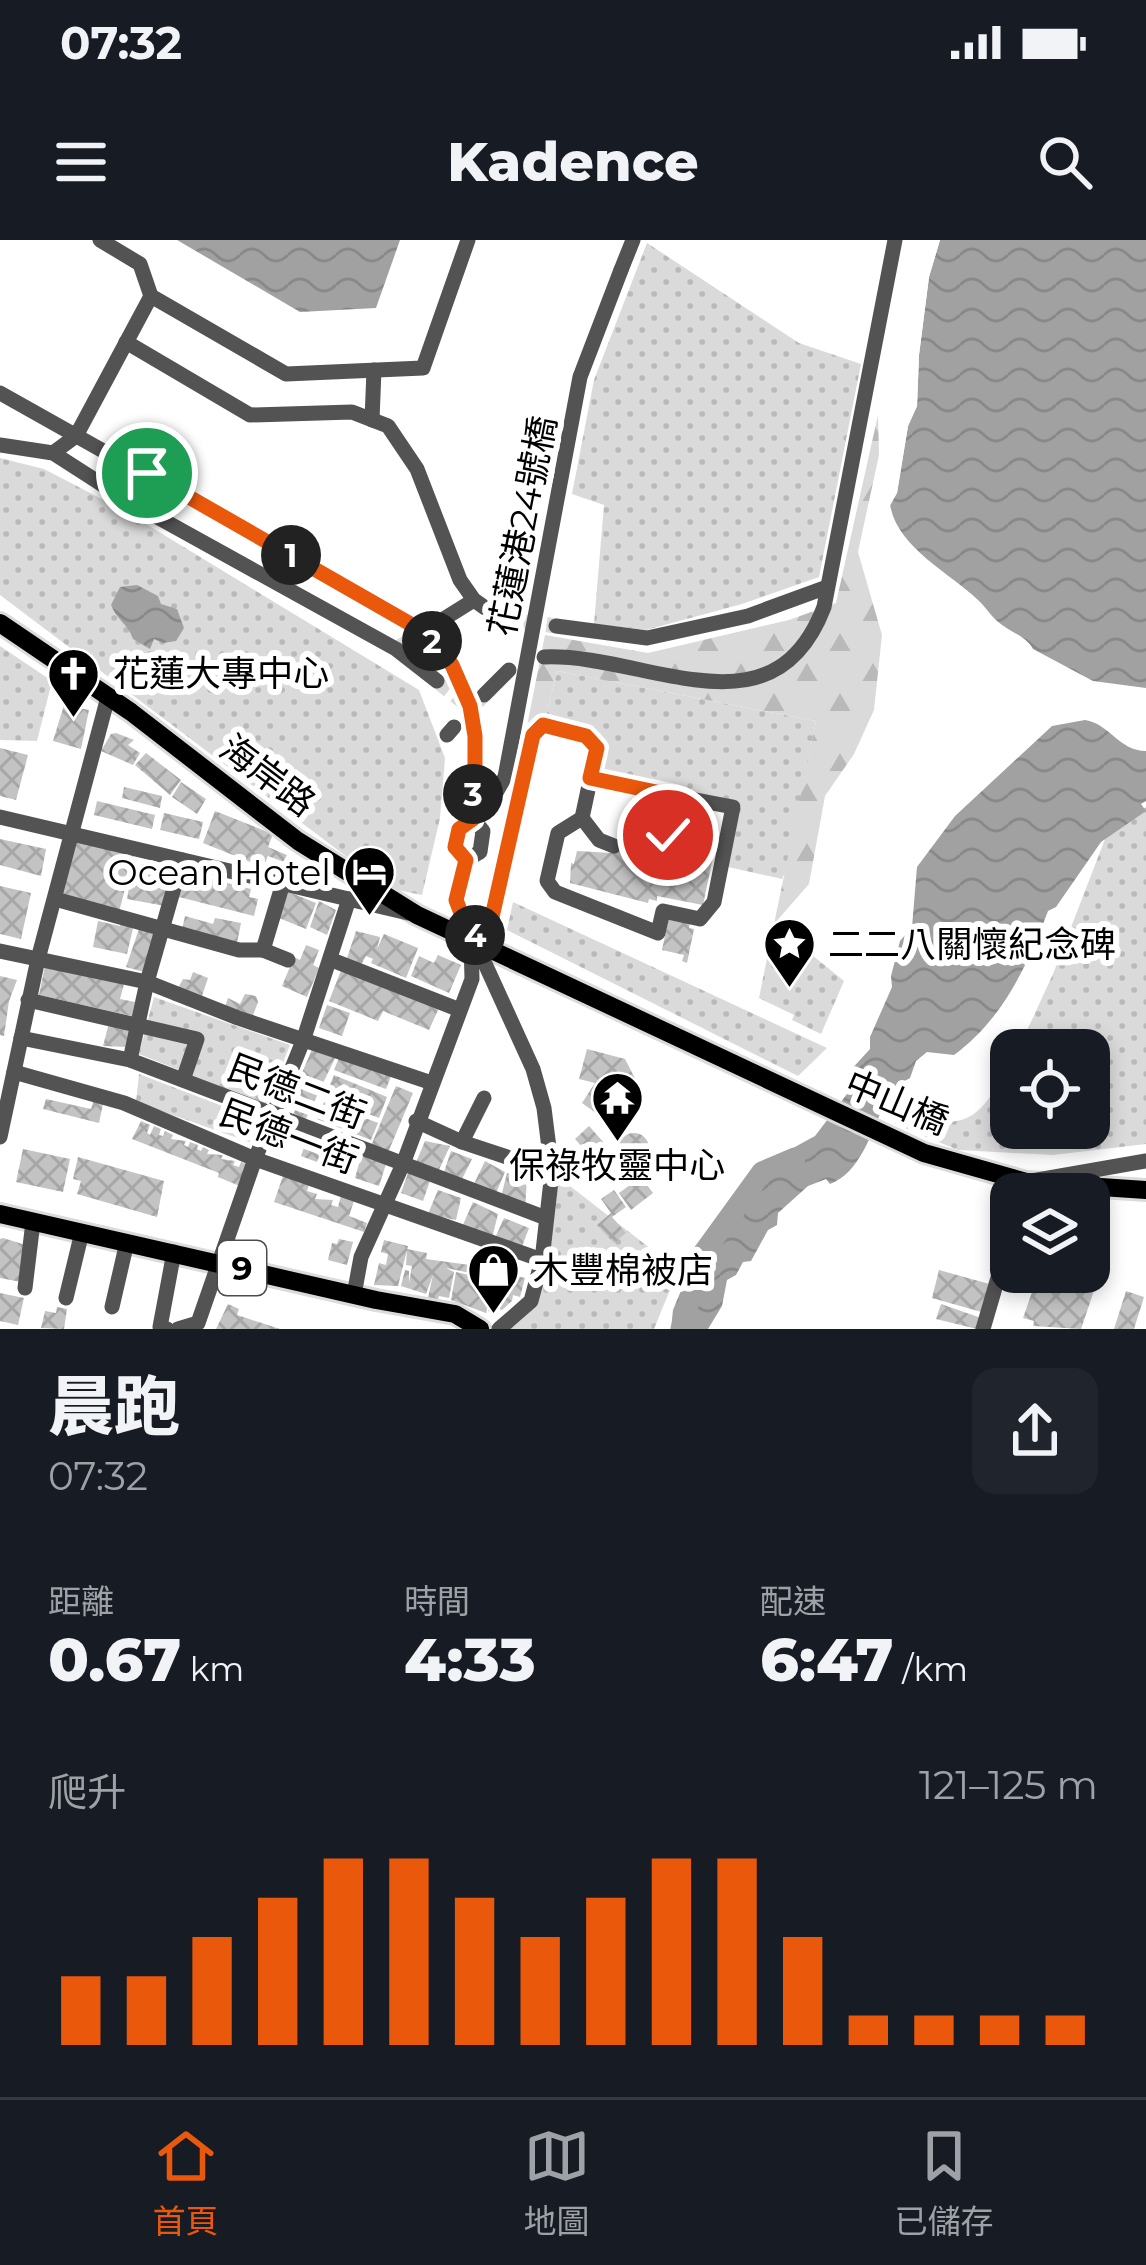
<!DOCTYPE html>
<html lang="zh-TW">
<meta charset="utf-8">
<style>
body{margin:0;font-family:Montserrat,"Noto Sans TC",sans-serif;background:#20242c;color:#f1f3f6;height:100vh;display:flex;flex-direction:column;font-size:45px;white-space:nowrap}
*{box-sizing:border-box;margin:0}
p{font-size:39px;color:#9ea1a6}
.icon{flex:none;width:66px;height:66px;fill:none;stroke:currentColor;stroke-width:2;stroke-linecap:round;stroke-linejoin:round}
.map{position:relative;height:1089px;overflow:hidden}
.panel{display:flex;flex-direction:column;background:#171b24;flex:1}
.panel>*{flex:none}
.buttons{position:absolute;left:990px;top:789px;display:grid;gap:24px}
.buttons a{display:grid;place-items:center;width:120px;height:120px;border-radius:24px;background:#171b24;box-shadow:0 6px 18px #0003;font-size:60px}
.pin{position:absolute;display:grid;place-items:center;width:102px;height:102px;color:#fff;margin:-51px;border:6px solid #fff;border-radius:50%;box-shadow:0 3px 12px #0007}
.km{position:absolute;width:60px;height:60px;margin:-30px;border-radius:50%;background:#222;color:#fff;font-size:33px;line-height:60px;text-align:center}
.round{display:grid;place-items:center;flex:none;width:126px;height:126px;border-radius:24px;background:#20242c}
.overview{display:flex;align-items:center;justify-content:space-between;height:204px;padding:0 48px}
h1{font-size:66px;font-weight:800;line-height:90px}
.metrics{display:grid;grid-template-columns:repeat(3,1fr);gap:18px;height:204px;padding:12px 48px}
.metrics div{display:grid;align-content:center}
.metrics b{font-size:60px;font-weight:800}
.metrics small{font-size:33px;font-weight:400}
.metrics p{font-size:33px}
.chart{height:336px;padding:24px 48px}
.chart p{display:flex;justify-content:space-between}
.chart svg{width:100%;height:216px;margin-top:12px;stroke:#ea580c;stroke-width:6}
.status{display:flex;justify-content:space-between;align-items:center;height:84px;padding:0 60px;background:#171b24;direction:ltr}
.status svg{height:33px;fill:currentColor}
header{display:flex;justify-content:space-between;align-items:center;height:156px;padding:0 48px;background:#171b24;font-size:54px;font-weight:800}
.dock{display:flex;justify-content:space-around;align-items:center;height:168px;border-top:3px solid #363941;background:#171b24;font-size:33px;color:#9ea1a6}
.dock a{display:grid;justify-items:center;gap:6px}
.dock .on{color:#ea580c}
.map>svg:first-child{display:block}
</style>
<div class="status"><b>07:32</b><svg viewBox="0 0 49 12"><path d="M0 12V9h3v3zM5 12V6h3v6zM10 12V3h3v9zM15 12V0h3v12zM26 1h20v11H26zM47 4h2v5h-2z"/></svg></div>
<header><svg class="icon" aria-label="menu" viewBox="0 0 24 24"><path d="M4 6h16M4 12h16M4 18h16"/></svg>Kadence<svg class="icon" aria-label="search" viewBox="0 0 24 24"><circle cx="10" cy="10" r="6"/><path d="M15 15l6 6"/></svg></header>
<div class="map">
<svg width="1146" height="1089" viewBox="0 0 1146 1089">
<defs>
<pattern id="grass-dots" width="8" height="8" patternUnits="userSpaceOnUse" patternTransform="scale(3)"><rect width="8" height="8" fill="#dadada"/><path d="M2 2h.1M6 6h.1" fill="none" stroke="#b9b9b9" stroke-width="1.8" stroke-linecap="round"/></pattern>
<pattern id="forest-firs" width="22" height="20" patternUnits="userSpaceOnUse" patternTransform="scale(3)"><rect width="22" height="20" fill="#dadada"/><path d="M5 1l3.5 6h-7zM16 11l3.5 6h-7z" fill="#b9b9b9"/></pattern>
<pattern id="water-waves" width="16" height="10" patternUnits="userSpaceOnUse" patternTransform="scale(3)"><rect width="16" height="10" fill="#a1a1a1"/><path d="M0 5q4-4 8 0t8 0" fill="none" stroke="#898989"/></pattern>
<pattern id="building-cross-hatch" width="8" height="8" patternUnits="userSpaceOnUse" patternTransform="scale(3)"><rect width="8" height="8" fill="#c3c3c3"/><path d="M0 0l8 8M0 8l8-8" fill="none" stroke="#a6a6a6"/></pattern>
</defs>
<rect width="100%" height="100%" fill="#fff"/>
<g fill="url(#grass-dots)">
<path d="M647 3 799 103 861 124 819 337 742 364 646 390 594 384 604 265 572 254 594 140Z"/>
<path d="M0 218 44 229 123 270 419 450 445 518 440 578 422 655 388 648 0 355Z"/>
<path d="M0 406 52 441 37 501 0 500Z"/>
<path d="M557 431 816 481 787 628 782 639 728 627 739 572 605 536 600 529 605 502 600 493 545 480Z"/>
<path d="M1146 567V904L1053 915 958 910 895 884 901 872C968 893 977 881 1011 824V888H1089V810H1018L1053 734 1105 599Z"/>
<path d="M513 662 827 808 798 836 507 690Z"/>
<path d="M774 684 844 741 821 794 792 780 794 775 759 758Z"/>
<path d="M154 757 290 805 266 865 139 814Z"/>
<path d="M139 834 269 884 260 906 136 862Z"/>
<path d="M552 932 678 1030 654 1089H499L531 1061Z"/>
</g>
<path fill="url(#forest-firs)" d="M878 175 879 215 858 312 882 395 874 470 854 514 825 556 809 644 774 684 816 481 557 431 545 480 535 482 526 491 545 395 648 413 789 380 836 363Z"/>
<g fill="url(#water-waves)">
<path d="M177 0H400L376 68 300 72Z"/>
<path d="M940 0H1146V448L1093 441 1033 409C1025 395 1009 392 997 381 990 375 985 366 978 360 950 333 896 307 890 264L897 253 908 186 917 166 919 115 929 37Z"/>
<path d="M137 345 158 356 161 364 177 369 184 388 176 401 163 403 154 399 150 409 133 399C128 384 116 379 111 365L120 347Z"/>
<path d="M1085 480C1110 484 1119 511 1146 511V561L1141 564 1146 571 1101 602 1056 667 1048 671C1027 726 1003 779 954 815L927 812 916 821 910 838 889 850 885 859 894 864 884 865C871 893 860 933 830 944L826 939 808 946 778 973 777 985 768 990 751 1021 743 1022 736 1035 727 1040 722 1066 708 1089H671L673 1070 690 1029H695L735 973 742 955 782 914 815 896 850 850 846 844 848 833 870 809V797L892 747 891 736 900 701 912 687 917 627 955 576 1052 486Z"/>
</g>
<path fill="#fff" d="M934 0H940L929 37 919 115 917 166 908 186 897 253 886 273 902 185 911 164 913 114 923 36Z"/>
<g fill="none" stroke-linecap="round" stroke-linejoin="round">
<path stroke="#a1a1a1" stroke-width="21" d="M681 1089 704 1012 762 932 795 918"/>
</g>
<g fill="url(#building-cross-hatch)">
<path d="M64 465 89 470 81 509 53 501Z"/>
<path d="M116 493 134 500 128 505 140 513 133 525 101 511 111 494Z"/>
<path d="M0 508 28 515 16 560 0 556Z"/>
<path d="M146 513 181 540 170 555 135 525Z"/>
<path d="M181 542 206 559 197 574 172 557Z"/>
<path d="M124 547 162 556 160 568 122 558Z"/>
<path d="M97 561 155 575 152 589 94 575Z"/>
<path d="M215 571 273 594 268 607 287 615 284 622 268 616 263 627 203 603Z"/>
<path d="M164 573 203 582 199 599 160 590Z"/>
<path d="M690 575 711 580 710 586 719 588 703 665 657 656V661L649 659 648 663 570 643 571 623 574 624 577 611 612 613 615 599 632 603 630 617 669 627 676 590 681 579 689 581Z"/>
<path d="M0 599 46 609 41 636 0 625Z"/>
<path d="M72 599 134 614 119 672 61 656Z"/>
<path d="M133 624 162 630 159 645 168 647 165 666 127 659Z"/>
<path d="M181 631 251 649 249 657 258 659 254 676 175 656Z"/>
<path d="M0 646 31 653 21 699 0 694Z"/>
<path d="M284 650 316 663 306 689 274 676Z"/>
<path d="M319 661 336 670 327 695 310 687Z"/>
<path d="M185 676 213 684 215 678 241 683 237 703 182 690Z"/>
<path d="M669 677 690 682 689 688 694 689 687 723 682 721 684 715 662 710Z"/>
<path d="M98 681 120 686 121 681 134 684 127 714 93 707Z"/>
<path d="M140 686 155 690 144 732 126 727Z"/>
<path d="M356 691 380 697 377 709 384 694 418 708 406 738 371 723 373 719 366 716 360 727 347 718Z"/>
<path d="M306 705 319 710 313 725 319 728 307 757 282 746 294 717 300 720Z"/>
<path d="M438 715 461 725 449 753 411 736 419 716 434 723Z"/>
<path d="M45 726 124 744 120 759 135 762 132 776 39 755Z"/>
<path d="M342 728 439 768 429 790 383 771 378 781 329 761Z"/>
<path d="M193 732 208 738 198 768 171 760 173 749 177 750 183 739 190 740Z"/>
<path d="M0 736 17 740 9 761 4 796 0 795Z"/>
<path d="M245 754 256 756 258 762 249 786 221 778 228 758 240 764Z"/>
<path d="M327 765 350 773 342 796 319 788Z"/>
<path d="M109 783 132 789 128 807 103 806Z"/>
<path d="M313 807 336 816 303 885 290 879 299 864 290 861Z"/>
<path d="M587 809 625 819 641 850 617 875 596 873 582 863 595 843 579 839Z"/>
<path d="M340 815 392 834 386 849 334 830Z"/>
<path d="M334 835 387 857 379 878 325 857Z"/>
<path d="M396 846 413 853 387 915 370 908Z"/>
<path d="M95 856 104 859 99 883 43 869 46 859 91 869Z"/>
<path d="M324 862 378 883 371 900 317 879Z"/>
<path d="M141 881 150 885 147 893 150 895 154 886 161 889 159 895 163 896 165 891 173 895 171 899 186 901 184 905 188 907 190 902 198 905 197 909 201 911 203 907 209 910 207 914 223 915 221 919 235 921 233 925 239 927 241 922 251 926 242 947 218 937 219 933 132 899Z"/>
<path d="M589 886 631 933 616 946 575 899Z"/>
<circle cx="634" cy="908" r="15"/>
<path d="M307 899 328 907 322 924 301 916Z"/>
<path d="M425 901 450 906 437 934 415 925Z"/>
<path d="M23 909 70 919 63 952 16 942Z"/>
<path d="M451 911 472 919 460 943 443 935Z"/>
<path d="M362 913 387 921 379 946 355 938Z"/>
<path d="M78 917 164 941 157 977 77 954 81 941 73 939Z"/>
<path d="M485 921 505 932 494 958 473 946Z"/>
<path d="M409 930 431 938 423 961 401 953Z"/>
<path d="M507 933 527 940 525 968 501 957Z"/>
<path d="M283 936 310 942 307 951 317 954 315 959 333 960 331 965 338 967 341 956 354 961 349 976 367 983 364 992 274 962Z"/>
<path d="M641 937 653 953 631 970 619 953Z"/>
<path d="M438 950 461 958 456 980 428 974Z"/>
<path d="M614 950 626 967 612 977 626 993 614 1003 597 985 611 973 601 959Z"/>
<path d="M473 962 498 974 492 998 462 987Z"/>
<path d="M504 978 529 988 521 1009 495 998Z"/>
<path d="M3 998 29 1006 21 1042 0 1038V999Z"/>
<path d="M339 999 353 1002 347 1025 328 1020 332 1003 337 1004Z"/>
<path d="M384 1000 408 1006 398 1046 374 1045 379 1023 386 1025 388 1014 381 1012Z"/>
<path d="M1089 1006 1107 1012 1081 1089 1033 1086 1034 1081 1023 1078 1039 1032H1089Z"/>
<path d="M407 1009 427 1013 426 1019 477 1026 478 1022 487 1029 485 1036 446 1028 454 1032 449 1058 439 1056 437 1064 427 1062 433 1035 426 1054 401 1046 405 1030 409 1031V1043L412 1026 406 1025Z"/>
<path d="M939 1030 993 1045 985 1073 932 1058Z"/>
<path d="M456 1032 487 1039 488 1033 505 1039 506 1033 525 1038 520 1057 513 1055 512 1061 502 1070 496 1068 495 1073 488 1071 493 1048 486 1073 451 1060Z"/>
<path d="M1126 1051 1144 1057 1134 1089H1114Z"/>
<path d="M0 1053 24 1058 18 1085 0 1081Z"/>
<path d="M228 1064 239 1069 237 1075 280 1089H216Z"/>
<path d="M941 1064 981 1078 977 1089 936 1079Z"/>
<path d="M57 1067 67 1069 64 1089 41 1088 45 1071 56 1073Z"/>
</g>
<g fill="none" stroke-linecap="round" stroke-linejoin="round">
<g stroke="#d9d9d9" stroke-width="15" stroke-dasharray="15 8" stroke-linecap="butt">
<path d="M501 379 556 386"/>
<path d="M396 409 442 380"/>
<path d="M437 441 471 468 484 455"/>
</g>
<defs>
<g id="major">
<path d="M0 383 131 472 298 601 417 675 924 913 1026 942 1146 950"/>
<path d="M0 974 376 1060 455 1074 480 1089"/>
</g>
</defs>
<use href="#major" stroke="#dbdbdb" stroke-width="24"/>
<g stroke="#535353" stroke-width="15">
<path d="M100 0 140 24 151 56 286 134 423 128 468 0"/>
<path d="M621 30 633 0"/>
<path d="M126 102 250 175 352 172 388 186 417 229 460 340 474 360 501 379"/>
<path d="M0 153 340 344"/>
<path d="M372 180 374 130"/>
<path d="M0 205 53 213 123 258 396 409 437 441"/>
<path d="M53 213 76 196 151 56"/>
<path d="M442 380 474 360"/>
<path d="M556 386 647 398 748 376 827 347"/>
<path d="M544 417C646 413 773 501 824 367L895 0"/>
<path d="M484 455 509 430"/>
<path d="M447 495 454 487"/>
<path d="M590 538 675 556"/>
<path d="M472 540 475 570 494 556"/>
<path d="M0 577 408 673"/>
<path d="M582 578 558 593 547 641 555 652 658 693 663 671 700 679 714 662 733 567 675 556 667 595 641 611 631 610"/>
<path d="M473 579 483 591 480 612 466 620 455 607 459 589Z"/>
<path d="M466 620 456 660 533 829 544 868 552 932 542 1020 531 1061 499 1089"/>
<path d="M55 659 239 710H263L288 720"/>
<path d="M471 699 492 677 533 495 543 485 586 496 597 508 582 578 599 600 614 606"/>
<path d="M263 710 283 643"/>
<path d="M0 711 147 742 238 778 432 843"/>
<path d="M332 720 460 770"/>
<path d="M28 760 197 799 183 840"/>
<path d="M21 798 130 820 546 978"/>
<path d="M130 820 147 742 182 620"/>
<path d="M14 832 124 863 255 919 542 1020"/>
<path d="M416 881 462 902 552 932"/>
<path d="M0 897 38 719 108 457"/>
<path d="M462 902 484 858"/>
<path d="M1022 954 1026 942 1146 921"/>
<path d="M25 1048 33 982"/>
<path d="M354 1055 361 1017 403 924 472 739 471 702"/>
<path d="M66 1058 82 992"/>
<path d="M112 1067 127 1002"/>
<path d="M167 1089 160 1087 174 1012"/>
<path d="M178 1089 198 1083 255 919 303 801 349 659"/>
<path d="M983 1089 1011 993"/>
</g>
<use href="#major" stroke="#000" stroke-width="18"/>
<g stroke="#535353" stroke-width="15">
<path d="M340 344C424 391 493 428 472 540"/>
<path d="M494 556 505 537 580 137 621 30"/>
</g>
</g>
<g fill="none" stroke-linecap="round" stroke-linejoin="round">
<defs>
<path id="route" d="M147 233 414 386 433 401 452 425 470 466 475 496V570L473 579 459 589 455 607 466 620 456 660 471 699 492 677 533 495 543 485 586 496 597 508 590 538 675 556 668 595"/>
</defs>
<use href="#route" stroke="#fff" stroke-width="24"/>
<use href="#route" stroke="#ea580c" stroke-width="15"/>
</g>
<defs>
<symbol id="church-pin" viewBox="-11 -11 22 30"><path d="M0 17L-7.5 6A9.5 9.5 0 1 1 7.5 6Z" fill="#000" stroke="#fff"/><path d="M-1.2-6h2.4v3.5h3.3v2.4h-3.3V6h-2.4V-.1h-3.3v-2.4h3.3Z" fill="#fff"/></symbol>
<symbol id="hotel-pin" viewBox="-11 -11 22 30"><path d="M0 17L-7.5 6A9.5 9.5 0 1 1 7.5 6Z" fill="#000" stroke="#fff"/><path d="M-6-4.5h1.5V1H6V5H4.5V3h-9V5H-6ZM-4 0a1.8 1.8 0 1 1 3.6 0ZM.5 0V-2.5h3Q6-2.5 6 0Z" fill="#fff"/></symbol>
<symbol id="sight-pin" viewBox="-11 -11 22 30"><path d="M0 17L-7.5 6A9.5 9.5 0 1 1 7.5 6Z" fill="#000" stroke="#fff"/><path d="M0-6L1.8-2.2L6-1.7L2.9 1.2L3.7 5.4L0 3.3L-3.7 5.4L-2.9 1.2L-6-1.7L-1.8-2.2Z" fill="#fff"/></symbol>
<symbol id="temple-pin" viewBox="-11 -11 22 30"><path d="M0 17L-7.5 6A9.5 9.5 0 1 1 7.5 6Z" fill="#000" stroke="#fff"/><path d="M0-6L5-2H3V0L6.5 2.5H4V6H1.5V3h-3V6H-4V2.5H-6.5L-3 0V-2H-5Z" fill="#fff"/></symbol>
<symbol id="shop-pin" viewBox="-11 -11 22 30"><path d="M0 17L-7.5 6A9.5 9.5 0 1 1 7.5 6Z" fill="#000" stroke="#fff"/><path d="M-5-2.5h2.3a2.7 3.5 0 0 1 5.4 0H5L5.5 6h-11ZM-1.5-2.5h3a1.5 2.3 0 0 0-3 0Z" fill="#fff"/></symbol>
</defs>
<g fill-rule="evenodd">
<use href="#church-pin" x="44" y="404" width="59" height="81"/>
<use href="#hotel-pin" x="340" y="602" width="59" height="81"/>
<use href="#sight-pin" x="760" y="674" width="59" height="81"/>
<use href="#temple-pin" x="588" y="828" width="59" height="81"/>
<use href="#shop-pin" x="464" y="1000" width="59" height="81"/>
</g>
<g text-anchor="middle" dominant-baseline="central" stroke-width="12" stroke-linejoin="round" paint-order="stroke">
<rect fill="#fff" stroke="#4c4c4c" stroke-width="3" x="218" y="1001" width="48" height="54" rx="9"/>
<g font-size="33" font-weight="bold" fill="#000">
<text x="242" y="1028">9</text>
</g>
<g font-size="36" fill="#000" stroke="#fff">
<text transform="translate(522 286) rotate(-79)">花蓮港24號橋</text>
<text transform="translate(268 535) rotate(37)">海岸路</text>
<text transform="translate(297 851) rotate(21)">民德二街</text>
<text transform="translate(897 862) rotate(23)">中山橋</text>
<text transform="translate(289 896) rotate(21)">民德一街</text>
</g>
<g font-size="36" fill="#000" stroke="#fff" text-anchor="start">
<text x="113" y="433">花蓮大專中心</text>
<text x="331" y="632" text-anchor="end">Ocean Hotel</text>
<text x="828" y="704">二二八關懷紀念碑</text>
<text x="617" y="925" text-anchor="middle">保祿牧靈中心</text>
<text x="533" y="1030">木豐棉被店</text>
</g>
</g>
</svg>
<div class="buttons">
<a><svg class="icon" aria-label="locate" viewBox="0 0 24 24"><circle cx="12" cy="12" r="6"/><path d="M12 2v4M12 18v4M2 12h4M18 12h4"/></svg></a>
<a><svg class="icon" aria-label="layers" viewBox="0 0 24 24"><path d="M12 4l9 5-9 5-9-5zM3 14l9 5 9-5"/></svg></a>
</div>
<div class="pin" style="left:147px;top:233px;background:#1e9e55"><svg class="icon" aria-label="arrive" viewBox="0 0 24 24"><path d="M6 21V4h12l-3 4 3 4H6"/></svg></div>
<div class="pin" style="left:668px;top:595px;background:#d93025"><svg class="icon" aria-label="check" viewBox="0 0 24 24"><path d="M5 12l5 5 9-10"/></svg></div>
<b class="km" style="left:291px;top:315px">1</b>
<b class="km" style="left:432px;top:401px">2</b>
<b class="km" style="left:473px;top:554px">3</b>
<b class="km" style="left:475px;top:695px">4</b>
</div>
<section class="panel">
<div class="overview"><div><h1>晨跑</h1><p>07:32</p></div><a class="round"><svg class="icon" aria-label="share" viewBox="0 0 24 24"><path d="M12 15V3M7 8l5-5 5 5M5 13v7h14v-7"/></svg></a></div>
<div class="metrics">
<div><p>距離</p><b>0.67<small> km</small></b></div>
<div><p>時間</p><b>4:33</b></div>
<div><p>配速</p><b>6:47<small> /km</small></b></div>
</div>
<div class="chart"><p><span>爬升</span>121–125 m</p>
<svg viewBox="0 0 160 44" preserveAspectRatio="none"><path d="M5 44V30M15 44V30M25 44V22M35 44V14M45 44V6M55 44V6M65 44V14M75 44V22M85 44V14M95 44V6M105 44V6M115 44V22M125 44V38M135 44V38M145 44V38M155 44V38"/></svg>
</div>
</section>
<nav class="dock">
<a class="on"><svg class="icon" aria-label="home" viewBox="0 0 24 24"><path d="M3 11l9-7 9 7M6 9v11h12V9"/></svg>首頁</a>
<a><svg class="icon" aria-label="map" viewBox="0 0 24 24"><path d="M3 6l6-2 6 2 6-2v14l-6 2-6-2-6 2zM9 4v14M15 6v14"/></svg>地圖</a>
<a><svg class="icon" aria-label="saved" viewBox="0 0 24 24"><path d="M7 4h10v16l-5-4-5 4z"/></svg>已儲存</a>
</nav>
